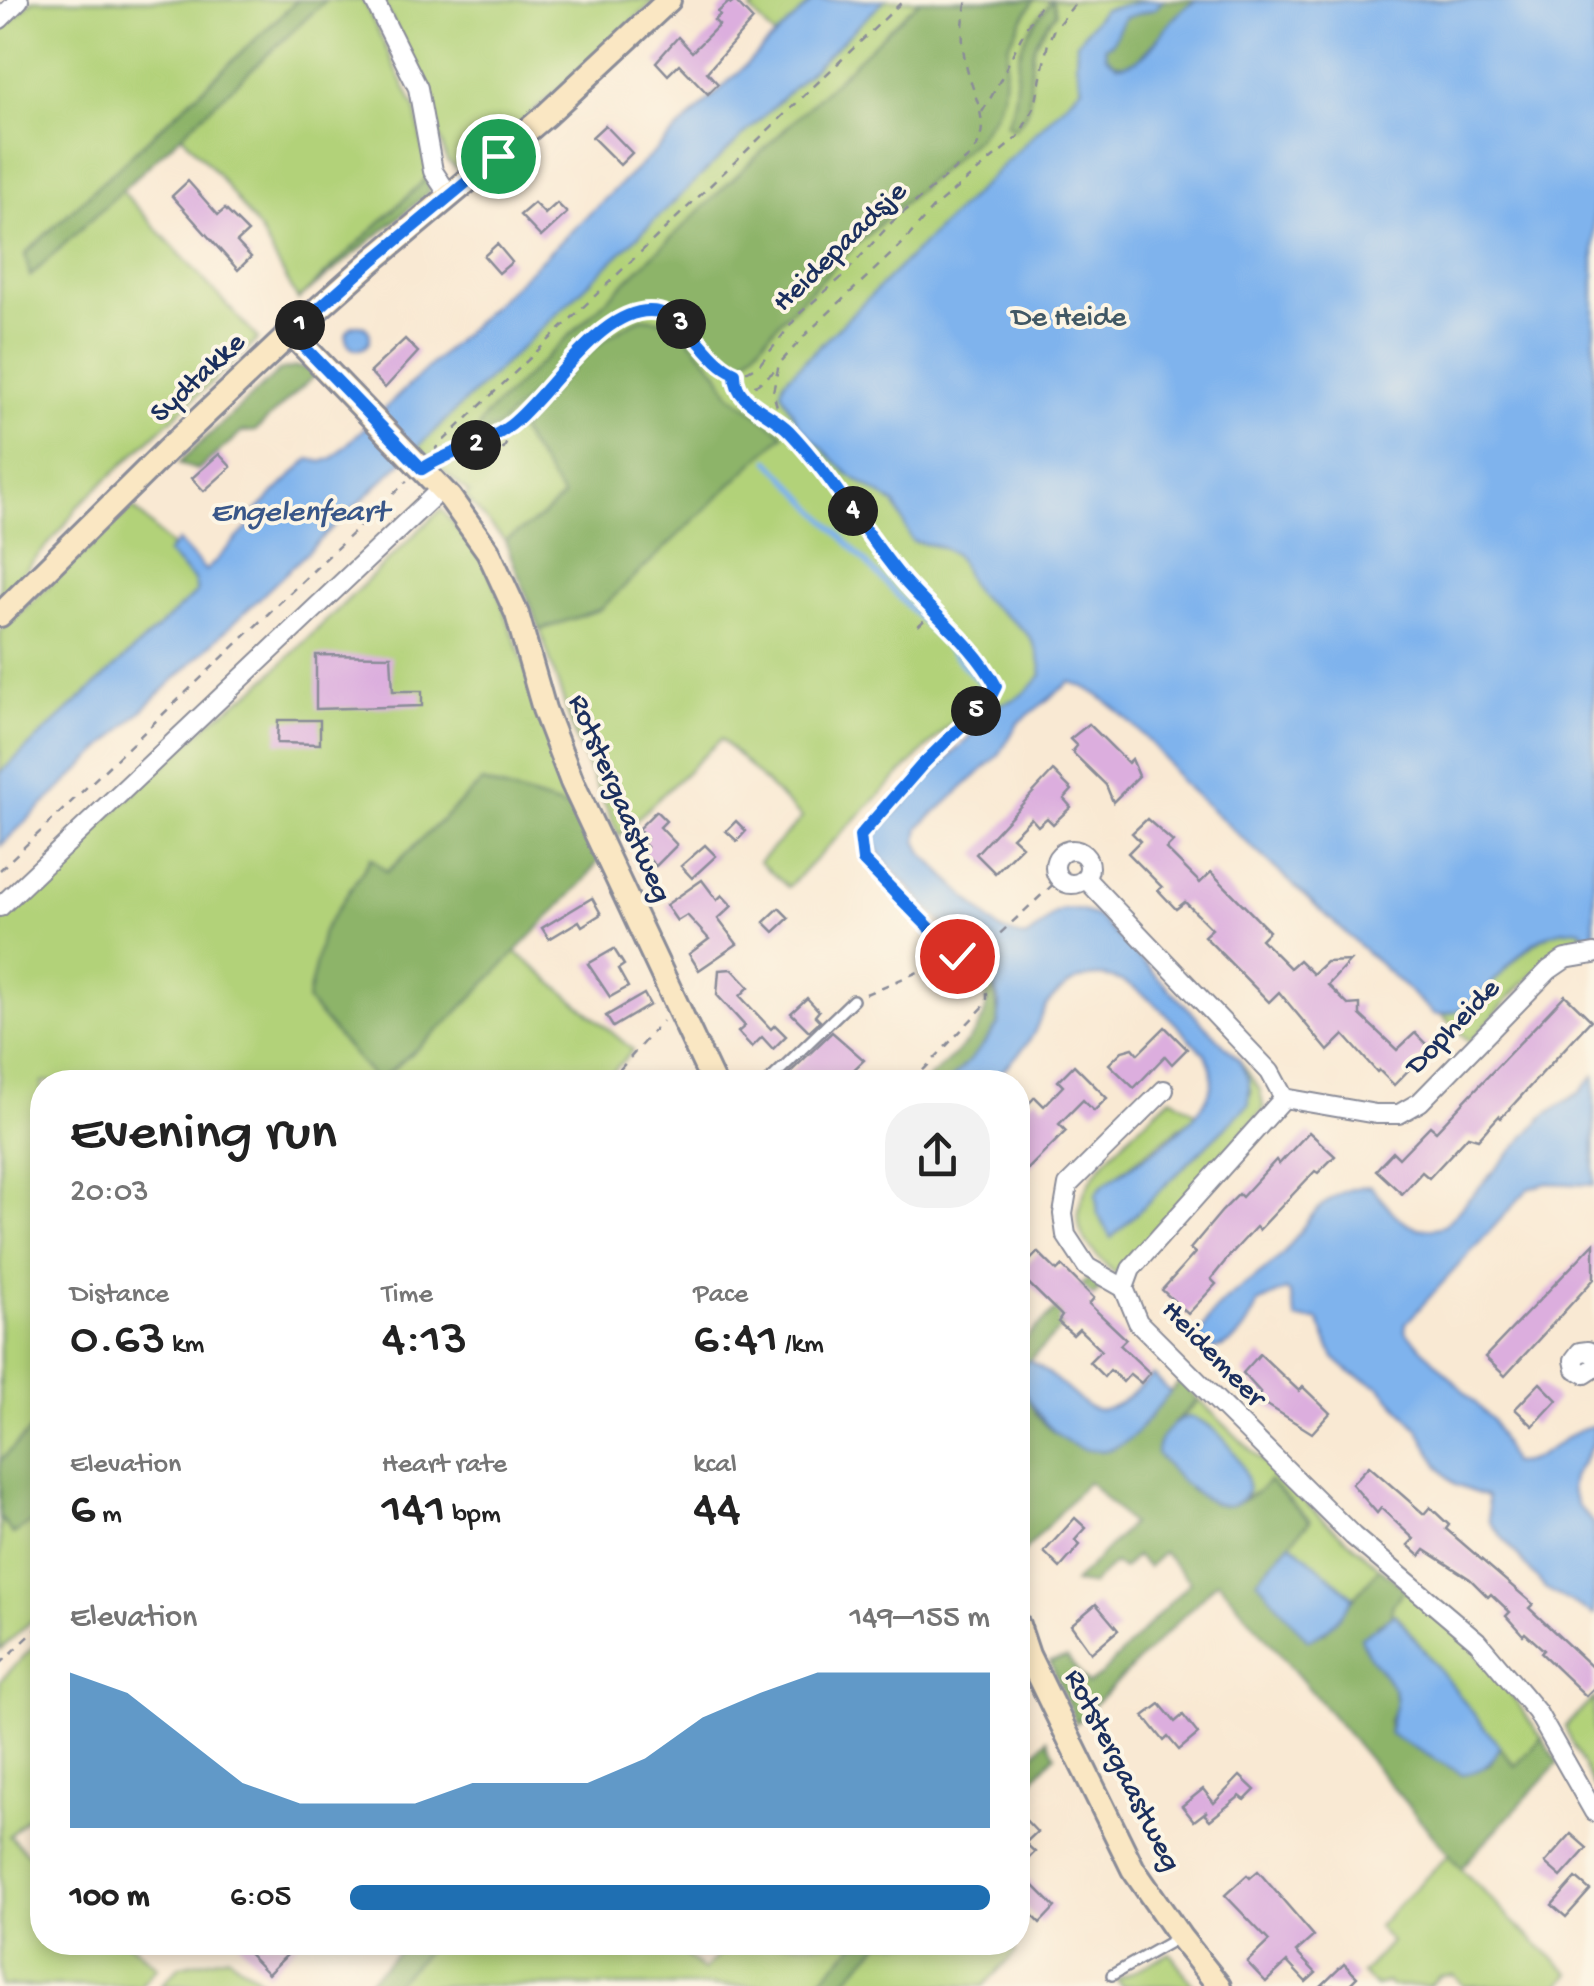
<!DOCTYPE html>
<meta charset="utf-8">
<style>
body{margin:0;font-family:"Gochi Hand",sans-serif;background:#f2f2f2;color:#222;height:100vh;display:flex;flex-direction:column;font-size:38px;white-space:nowrap}
*{box-sizing:border-box;margin:0}
p{font-size:32px;color:#767676}
.icon{flex:none;width:55px;height:55px;fill:none;stroke:currentColor;stroke-width:2;stroke-linecap:round;stroke-linejoin:round}
.map{position:relative;flex:1;overflow:hidden}
.sheet{position:absolute;left:30px;top:1070px;width:1000px;height:885px;display:flex;flex-direction:column;background:#fff;border-radius:40px;box-shadow:0 5px 15px #0003}
.sheet>*{flex:none}
.pin{position:absolute;display:grid;place-items:center;width:85px;height:85px;color:#fff;margin:-42px;border:5px solid #fff;border-radius:50%;box-shadow:0 2px 10px #0007}
.km{position:absolute;width:50px;height:50px;margin:-25px;border-radius:50%;background:#222;color:#fff;font-size:28px;line-height:50px;text-align:center}
.round{display:grid;place-items:center;flex:none;width:105px;height:105px;border-radius:40px;background:#f2f2f2}
.summary{display:flex;align-items:center;justify-content:space-between;height:170px;padding:0 40px}
h1{font-size:55px;font-weight:600;line-height:75px}
.figures{display:grid;grid-template-columns:repeat(3,1fr);gap:15px;height:170px;padding:10px 40px}
.figures div{display:grid;align-content:center}
.figures b{font-size:50px;font-weight:600}
.figures small{font-size:28px;font-weight:400}
.figures p{font-size:28px}
.chart{height:280px;padding:20px 40px}
.chart p{display:flex;justify-content:space-between}
.chart svg{width:100%;height:180px;margin-top:10px;fill:#1f6fb2;opacity:.7}
ul{padding:0 40px;list-style:none;font-size:32px}
li{display:grid;grid-template-columns:160px 120px 1fr;align-items:center;height:75px}
li i{height:25px;border-radius:12px;background:#1f6fb2}
.map>svg:first-child{display:block}
</style>
<div class="map">
<svg width="1594" height="1986" viewBox="0 0 1594 1986">
<rect width="100%" height="100%" fill="#fcf5e5"/>
<filter id="ink" filterUnits="userSpaceOnUse"><feTurbulence type="fractalNoise" baseFrequency=".01" numOctaves="2"/><feDisplacementMap in="SourceGraphic" scale="20" xChannelSelector="R" yChannelSelector="G"/><feConvolveMatrix kernelMatrix="1 2 1 2 8 2 1 2 1" color-interpolation-filters="sRGB"/></filter>
<filter id="wash" filterUnits="userSpaceOnUse"><feTurbulence type="fractalNoise" baseFrequency=".0048" numOctaves="4" result="noise"/><feDisplacementMap in="SourceGraphic" scale="40" xChannelSelector="R" yChannelSelector="G"/><feGaussianBlur stdDeviation="2.25" result="paint"/><feColorMatrix in="noise" values="0 0 0 0 0 0 0 0 0 0 0 0 0 0 0 0 0 1.4 0 .05"/><feComposite in="paint" operator="in"/></filter>
<g filter="url(#wash)">
<rect width="100%" height="100%" fill="#f9e9d3"/>
<g fill="#b2d279" stroke="#66806c" stroke-width="2.5">
<path d="M33 0H298L25 254 31 276 121 190 258 339 77 507 63 528 0 598V32Z"/>
<path d="M326 0H363L416 110 428 177 298 300 260 231 218 175 181 134Z"/>
<path d="M382 0H656L491 150 461 171 447 161 421 80Z"/>
<path d="M761 0H814L775 37 751 10Z"/>
<path d="M880 0H1594L1071 662 1003 715 981 693 788 887 759 862 802 818 721 739 619 836 577 742 540 630 601 609 511 538 505 541 465 497 469 493 438 467 442 464 434 455 429 458 418 446 422 442 420 439Z"/>
<path d="M133 507 172 547 167 553 194 580 197 592 0 773V631Z"/>
<path d="M441 509 481 558 494 582 578 811 482 782 386 873 370 859 378 1082 447 1023 516 952 633 1050 603 1082H42V1419L0 1461V919L211 721 259 686Z"/>
<path d="M1567 928 1582 930 1587 942C1545 948 1498 1012 1470 1042L1442 1015C1487 1008 1513 942 1567 928Z"/>
<path d="M1239 1060 1260 1090 1264 1109 1115 1274C1105 1263 1091 1252 1084 1239 1057 1187 1138 1130 1171 1097L1198 1114 1102 1186 1112 1237 1235 1118 1251 1093Z"/>
<path d="M1199 1400 1316 1513 1380 1568 1362 1592 1353 1597 1291 1543 1310 1520 1269 1481 1259 1491 1244 1498 1248 1490C1235 1463 1216 1405 1177 1422Z"/>
<path d="M0 1517 13 1534 39 1518 42 1523V1611L0 1650Z"/>
<path d="M1405 1589 1468 1643 1502 1682 1542 1738 1515 1767 1396 1614 1390 1617 1393 1604Z"/>
<path d="M42 1638V1803L9 1836 42 1867V1942L128 1943 157 1967 140 1986H0V1681Z"/>
<path d="M1594 1698V1788L1565 1727Z"/>
<path d="M1448 1855 1514 1923 1570 1973 1559 1986H1464L1453 1975 1440 1976 1429 1986H1391L1387 1982 1376 1986 1362 1974 1391 1942 1377 1927Z"/>
<path d="M435 1943H673L703 1971 730 1943H856L814 1986H393Z"/>
<path d="M880 1943H1006L1016 1952 983 1986H840Z"/>
<path d="M1170 1953 1194 1986H1122L1117 1980Z"/>
<path d="M228 1956 268 1986H161L180 1966Z"/>
</g>
<g fill="#8db469" stroke="#547264" stroke-width="2.5">
<path d="M298 0H326L30 276 25 254Z"/>
<path d="M920 0H1034L1008 45 1003 94 994 115 977 138 855 246 783 318 746 360 737 362 671 308 640 304 607 322 497 428 473 438 485 416Z"/>
<path d="M1052 0 1056 13C1048 23 1038 34 1034 47 1025 74 1040 109 1013 129L1006 124C1017 104 1015 84 1018 62 1021 38 1037 18 1052 0Z"/>
<path d="M1163 0H1196L1133 64C1120 66 1115 64 1106 56L1105 46 1112 42 1123 18 1155 9Z"/>
<path d="M428 177 430 192 298 300Z"/>
<path d="M642 318 668 321 685 334 717 371 730 394 784 434 601 609 540 630 505 541 540 518 563 497 520 432C554 387 589 341 642 318Z"/>
<path d="M296 367 305 368 315 375 255 431 242 432 197 470 179 463 279 371Z"/>
<path d="M482 782 578 811 600 859 584 881 447 1023 377 1082 307 1001 323 931 371 858 387 872Z"/>
<path d="M974 954 993 978 999 1023 981 1048 949 1082H925C946 1061 996 1027 985 992 983 985 976 978 972 972Z"/>
<path d="M1091 1276 1103 1286 1018 1372V1346Z"/>
<path d="M1018 1378 1037 1416 1052 1431 1079 1446 1129 1438 1180 1381 1198 1400 1173 1424 1190 1490C1223 1509 1241 1510 1269 1481L1310 1521 1257 1580 1324 1633 1380 1568 1405 1589 1393 1604 1390 1617 1377 1624 1397 1705 1388 1721 1390 1734 1462 1774 1489 1765 1500 1747 1515 1766 1542 1738 1558 1763 1461 1868 1218 1581 1076 1723 1050 1662 1067 1658 1088 1684 1100 1676 1190 1582 1163 1552 1148 1567 1136 1556 1123 1569 1114 1563 1091 1585 1074 1583 1131 1524 1088 1481 1018 1558Z"/>
<path d="M42 1419V1523L38 1518 13 1534 0 1517V1461Z"/>
<path d="M1047 1739 1055 1755 1018 1796V1772Z"/>
<path d="M407 1943H435L393 1986H363Z"/>
<path d="M856 1943H880L840 1986H814Z"/>
</g>
<g fill="#7fb3ed" stroke="#4d71a6" stroke-width="2.5">
<path d="M814 0H885L0 846V773L197 592 194 580 167 553 178 541 206 571 249 526 250 517 309 459 322 462 333 458Z"/>
<path d="M1148 0H1163L1155 9 1124 18 1112 43 1105 46 1106 56 1117 65C1148 65 1158 33 1177 15 1182 9 1190 5 1196 0H1594V940L1588 941 1582 930C1512 922 1493 1019 1434 1014L1180 781C1162 751 1104 689 1070 682L1018 723 999 755 919 827 917 841 924 855 999 930 1025 938C1057 919 1050 898 1097 916L1239 1060 1249 1081V1104L1111 1238 1098 1214 1096 1194 1102 1186C1139 1158 1240 1108 1205 1054 1163 1013 1109 935 1049 1002 1040 1012 1039 1025 1032 1036 1022 1053 1004 1068 991 1082H949L981 1048 999 1023V1001L993 978 882 858 872 837 1001 704C1020 699 1029 690 1042 675 1036 621 1008 625 976 592 966 582 965 567 957 557 947 545 926 545 912 541L895 504 848 474 799 425 781 391 784 381 1082 87 1076 63 1077 43 1087 29 1103 10Z"/>
<circle cx="358" cy="337" r="12"/>
<path d="M1594 1076V1185L1547 1183 1528 1189 1406 1323 1405 1331 1493 1421 1512 1463C1544 1465 1565 1429 1594 1426L1593 1444 1573 1477 1571 1490 1578 1506 1594 1524V1615L1545 1588 1489 1521 1487 1497 1455 1485 1440 1468 1418 1429 1379 1386 1351 1373 1334 1358 1318 1320 1296 1319 1290 1293 1286 1290 1258 1303C1247 1328 1236 1348 1207 1350L1200 1339C1206 1303 1257 1281 1281 1256 1301 1235 1305 1215 1333 1198 1344 1191 1357 1186 1370 1186 1394 1212 1406 1238 1444 1226L1545 1115 1580 1092Z"/>
<path d="M1029 1360C1093 1399 1084 1441 1153 1375L1170 1392C1155 1409 1137 1438 1116 1447 1071 1465 1032 1413 1018 1378V1372Z"/>
<path d="M1189 1417C1216 1422 1248 1462 1248 1490 1227 1533 1172 1475 1157 1453 1157 1438 1174 1420 1189 1417Z"/>
<path d="M1291 1543 1353 1597C1341 1617 1330 1630 1308 1640L1257 1580Z"/>
<path d="M1395 1614 1500 1747C1490 1764 1482 1772 1462 1774L1390 1734C1387 1718 1399 1709 1395 1694 1389 1673 1366 1660 1361 1637Z"/>
</g>
<g fill="none" stroke-linecap="round" stroke-linejoin="round">
<path stroke="#7fb3ed" stroke-width="5" d="M769 460 983 686"/>
</g>
<g id="blocks">
<g fill="#dcaede">
<path d="M735 1 753 20 707 72 718 84 708 94 679 64 668 75 656 62 678 37 692 52 719 25 714 20 720 15 718 12 729 2 731 4Z"/>
<path d="M605 125 632 153 620 165 592 137Z"/>
<path d="M188 181 218 215 225 209 248 232 237 242 251 257 238 270 172 196Z"/>
<path d="M534 203 545 214 557 203 567 213 541 237 520 215Z"/>
<path d="M497 244 512 262 499 273 484 256Z"/>
<path d="M405 339 418 352 385 388 370 372Z"/>
<path d="M219 454 231 467 204 491 192 478Z"/>
<path d="M316 655 391 656 393 691H422V706L316 709Z"/>
<path d="M278 720H320V744L277 743Z"/>
<path d="M1089 724 1128 763 1132 759 1139 776 1113 802 1106 785 1072 752 1077 746 1070 739Z"/>
<path d="M1053 771 1072 790 1064 799 1071 807 1053 824 1047 818 1038 826 1031 818 1012 837 1022 846 995 873 976 854Z"/>
<path d="M656 811 666 821 660 827 677 845 656 866 641 852 647 847 643 843 647 839 638 829Z"/>
<path d="M1147 819 1173 842 1166 849 1200 883 1211 872 1269 931 1261 939 1290 968 1299 960 1313 974 1326 962 1350 961 1328 985 1348 1005 1360 1004V1015L1397 1050 1415 1033 1430 1048 1394 1085 1379 1070 1377 1072 1344 1035 1328 1051 1279 992 1269 1002 1204 936 1212 929 1185 902 1176 909 1158 890 1162 887 1128 853 1140 841 1132 833Z"/>
<path d="M736 821 746 831 737 841 726 831Z"/>
<path d="M705 845 716 856 692 878 681 866Z"/>
<path d="M702 880 717 900 722 895 732 906 718 919 737 944 699 970 689 954 709 939 687 915 677 921 666 905Z"/>
<path d="M592 898 601 914 582 926 579 921 549 939 542 928Z"/>
<path d="M779 908 789 918 774 932 764 922Z"/>
<path d="M614 949 624 965 618 969 628 987 610 997 588 964Z"/>
<path d="M732 969 749 987 740 996 771 1029 775 1025 786 1036 773 1049 762 1037 752 1047 738 1032 745 1026 717 995 719 970Z"/>
<path d="M644 994 650 1005 613 1027 606 1016Z"/>
<path d="M1565 995 1591 1020 1501 1118 1499 1116 1478 1139 1468 1136 1429 1178 1422 1172 1402 1194 1376 1170 1393 1152 1399 1158 1430 1126 1436 1131Z"/>
<path d="M807 998 819 1011 815 1016 820 1021 809 1031 791 1013Z"/>
<path d="M1165 1027 1187 1049 1172 1064 1165 1056 1134 1088 1109 1064 1122 1051 1133 1048 1138 1054Z"/>
<path d="M832 1032 864 1060 841 1082H780Z"/>
<path d="M1074 1065 1107 1098 1094 1111 1083 1100 1059 1124 1066 1131 1018 1179V1115L1035 1097 1044 1106 1063 1086 1058 1081Z"/>
<path d="M1309 1132 1335 1156 1318 1173 1315 1171 1259 1230 1256 1227 1231 1254 1211 1279 1216 1284 1188 1314 1162 1290 1195 1253 1190 1249 1222 1211 1239 1194 1242 1197 1276 1160 1279 1164Z"/>
<path d="M1594 1243V1279L1505 1376 1485 1357Z"/>
<path d="M1038 1252 1057 1271 1062 1266 1094 1298 1089 1304 1126 1339 1120 1345 1150 1373 1141 1383 1130 1374 1123 1382 1110 1370 1104 1377 1089 1362 1101 1350 1079 1329 1073 1335 1058 1322 1062 1316 1018 1273Z"/>
<path d="M1260 1354 1299 1391 1303 1387 1330 1413 1312 1433 1256 1398 1261 1393 1243 1373Z"/>
<path d="M1540 1383 1557 1400 1533 1426 1515 1409Z"/>
<path d="M1369 1466 1424 1514 1430 1507 1449 1525 1446 1529 1533 1604 1529 1608 1594 1669V1688L1586 1696 1541 1653 1544 1650 1525 1633 1523 1635 1506 1616 1510 1612 1491 1594 1488 1597 1470 1579 1425 1550 1420 1556 1408 1545 1414 1539 1381 1508 1377 1513 1352 1484Z"/>
<path d="M1075 1518 1086 1528 1075 1540 1080 1545 1060 1568 1044 1552Z"/>
<path d="M1096 1604 1118 1630 1091 1653 1071 1625Z"/>
<path d="M1160 1704 1175 1722 1183 1715 1198 1734 1179 1750 1168 1737 1164 1741 1144 1716Z"/>
<path d="M1240 1776 1255 1790 1245 1800 1240 1796 1210 1820 1204 1814 1207 1811 1194 1821 1182 1806 1203 1789 1214 1803Z"/>
<path d="M1018 1812 1037 1832 1025 1843 1035 1852 1018 1869Z"/>
<path d="M1571 1834 1587 1848 1561 1877 1545 1863Z"/>
<path d="M1018 1870 1055 1907 1040 1923 1018 1901Z"/>
<path d="M1258 1871 1314 1936 1296 1952 1316 1973 1306 1982 1287 1962 1266 1982 1247 1962 1269 1941 1225 1895 1247 1875 1250 1878Z"/>
<path d="M1576 1878 1590 1890 1566 1917 1552 1905Z"/>
<path d="M237 1942H300L268 1974Z"/>
<path d="M1344 1964 1357 1977 1348 1986H1321Z"/>
</g>
</g>
</g>
<g filter="url(#ink)">
<use href="#blocks" fill-opacity="0" stroke="#8a8c98" stroke-width="2.5"/>
<g fill="none" stroke-linecap="round" stroke-linejoin="round">
<defs>
<g id="lane">
<path d="M768 1082 853 1000"/>
<path d="M1112 1975 1177 1938"/>
</g>
<g id="street">
<path d="M374 0 418 88 433 171 449 195"/>
<path d="M0 19 19 0"/>
<circle cx="1072" cy="867" r="17"/>
<path d="M1085 878 1270 1072 1284 1098 1131 1269 1124 1288 1138 1322 1353 1536 1477 1641 1537 1712 1594 1812"/>
<path d="M0 907 441 489"/>
<path d="M1284 1098 1376 1114H1399L1420 1102 1549 970 1565 959 1594 954"/>
<path d="M1124 1288 1087 1267 1066 1235 1063 1214 1068 1185 1164 1090"/>
<path d="M1594 1355 1588 1351 1580 1352 1574 1360 1576 1369 1585 1374 1594 1368"/>
</g>
<g id="secondary">
<path d="M291 333 450 498 488 551 517 614 544 709 572 782 713 1082"/>
<path d="M0 615 166 451 291 333 372 261 546 115 669 0"/>
<path d="M1018 1625 1028 1655 1133 1869 1180 1937 1219 1986"/>
</g>
</defs>
<use href="#lane" stroke="#8a8c98" stroke-width="14"/>
<use href="#street" stroke="#8a8c98" stroke-width="22"/>
<use href="#secondary" stroke="#8a8c98" stroke-width="28"/>
<g stroke="#8a8c98" stroke-width="2.5" stroke-dasharray="8 8" stroke-linecap="butt">
<path d="M982 112C1006 75 1018 35 1044 0"/>
<path d="M735 375 736 386 743 397 790 432 898 574 989 671 996 686 990 698 869 821 860 836 863 860 966 965 1060 878"/>
<path d="M739 390 758 384 776 370"/>
<path d="M781 422 773 392 779 364 807 333 903 243 932 209 1018 137 1035 106 1048 43 1053 31 1078 0"/>
<path d="M475 447 486 470"/>
<path d="M437 453 436 448 904 0"/>
<path d="M439 460C465 448 492 441 514 423 551 392 607 297 661 312 691 320 706 356 730 372L748 371 760 364 800 313 841 278 892 222 969 157C996 129 973 97 966 65 961 43 962 22 967 0"/>
<path d="M495 464 506 444 505 430"/>
<path d="M918 626 932 613"/>
<path d="M0 870 407 481"/>
<path d="M866 994 956 956"/>
<path d="M609 1082 662 1021"/>
<path d="M912 1082 987 1003V993L967 966"/>
<path d="M0 1664 42 1624"/>
</g>
<use href="#lane" stroke="#fff" stroke-width="9"/>
<use href="#street" stroke="#fff" stroke-width="18"/>
<use href="#secondary" stroke="#fae7c3" stroke-width="22"/>
</g>
</g>
<g fill="none" stroke-linecap="round" stroke-linejoin="round" filter="url(#ink)">
<defs>
<path id="route" d="M498 156 372 261 291 333 422 469C450 450 485 445 511 425 550 395 604 300 659 312 692 319 705 361 735 373 734 404 771 412 789 431 832 476 862 530 901 577 932 614 973 643 996 686L990 698 922 765 860 836 863 860 957 956"/>
</defs>
<use href="#route" stroke="#fff" stroke-width="20"/>
<use href="#route" stroke="#1a73e8" stroke-width="12"/>
</g>
<g text-anchor="middle" dominant-baseline="central" stroke-width="8" stroke-linejoin="round" paint-order="stroke">
<g font-size="30" fill="#1b2f5e" stroke="#fcf5e5">
<text transform="translate(841 248) rotate(-44)">Heidepaadsje</text>
<text transform="translate(199 379) rotate(-43)">Sydtakke</text>
<text transform="translate(618 799) rotate(67)">Rotstergaastweg</text>
<text transform="translate(1454 1028) rotate(-46)">Dopheide</text>
<text transform="translate(1212 1355) rotate(46)">Heidemeer</text>
<text transform="translate(1121 1771) rotate(63)">Rotstergaastweg</text>
</g>
<g font-size="30" fill="#415865" stroke="#fcf5e5">
<text x="1069" y="319">De Heide</text>
</g>
<g font-size="32" font-style="italic" fill="#395789" stroke="#fcf5e5">
<text x="299" y="514">Engelenfeart</text>
</g>
</g>
</svg>
<div class="pin" style="left:498px;top:156px;background:#1e9e55"><svg class="icon" aria-label="arrive" viewBox="0 0 24 24"><path d="M6 21V4h12l-3 4 3 4H6"/></svg></div>
<div class="pin" style="left:957px;top:956px;background:#d93025"><svg class="icon" aria-label="check" viewBox="0 0 24 24"><path d="M5 12l5 5 9-10"/></svg></div>
<b class="km" style="left:300px;top:325px">1</b>
<b class="km" style="left:476px;top:445px">2</b>
<b class="km" style="left:681px;top:324px">3</b>
<b class="km" style="left:853px;top:511px">4</b>
<b class="km" style="left:976px;top:711px">5</b>
<section class="sheet">
<div class="summary"><div><h1>Evening run</h1><p>20:03</p></div><a class="round"><svg class="icon" aria-label="share" viewBox="0 0 24 24"><path d="M12 15V3M7 8l5-5 5 5M5 13v7h14v-7"/></svg></a></div>
<div class="figures">
<div><p>Distance</p><b>0.63<small> km</small></b></div>
<div><p>Time</p><b>4:13</b></div>
<div><p>Pace</p><b>6:41<small> /km</small></b></div>
</div>
<div class="figures">
<div><p>Elevation</p><b>6<small> m</small></b></div>
<div><p>Heart rate</p><b>141<small> bpm</small></b></div>
<div><p>kcal</p><b>44</b></div>
</div>
<div class="chart"><p><span>Elevation</span>149–155 m</p>
<svg viewBox="0 0 160 44" preserveAspectRatio="none"><path d="M0 44V6L10 11L20 22L30 33L40 38L50 38L60 38L70 33L80 33L90 33L100 27L110 17L120 11L130 6L140 6L150 6L160 6V44z"/></svg>
</div>
<ul>
<li><b>100 m</b>6:05<i style="width:100%"></i></li>
</ul>
</section>
</div>
